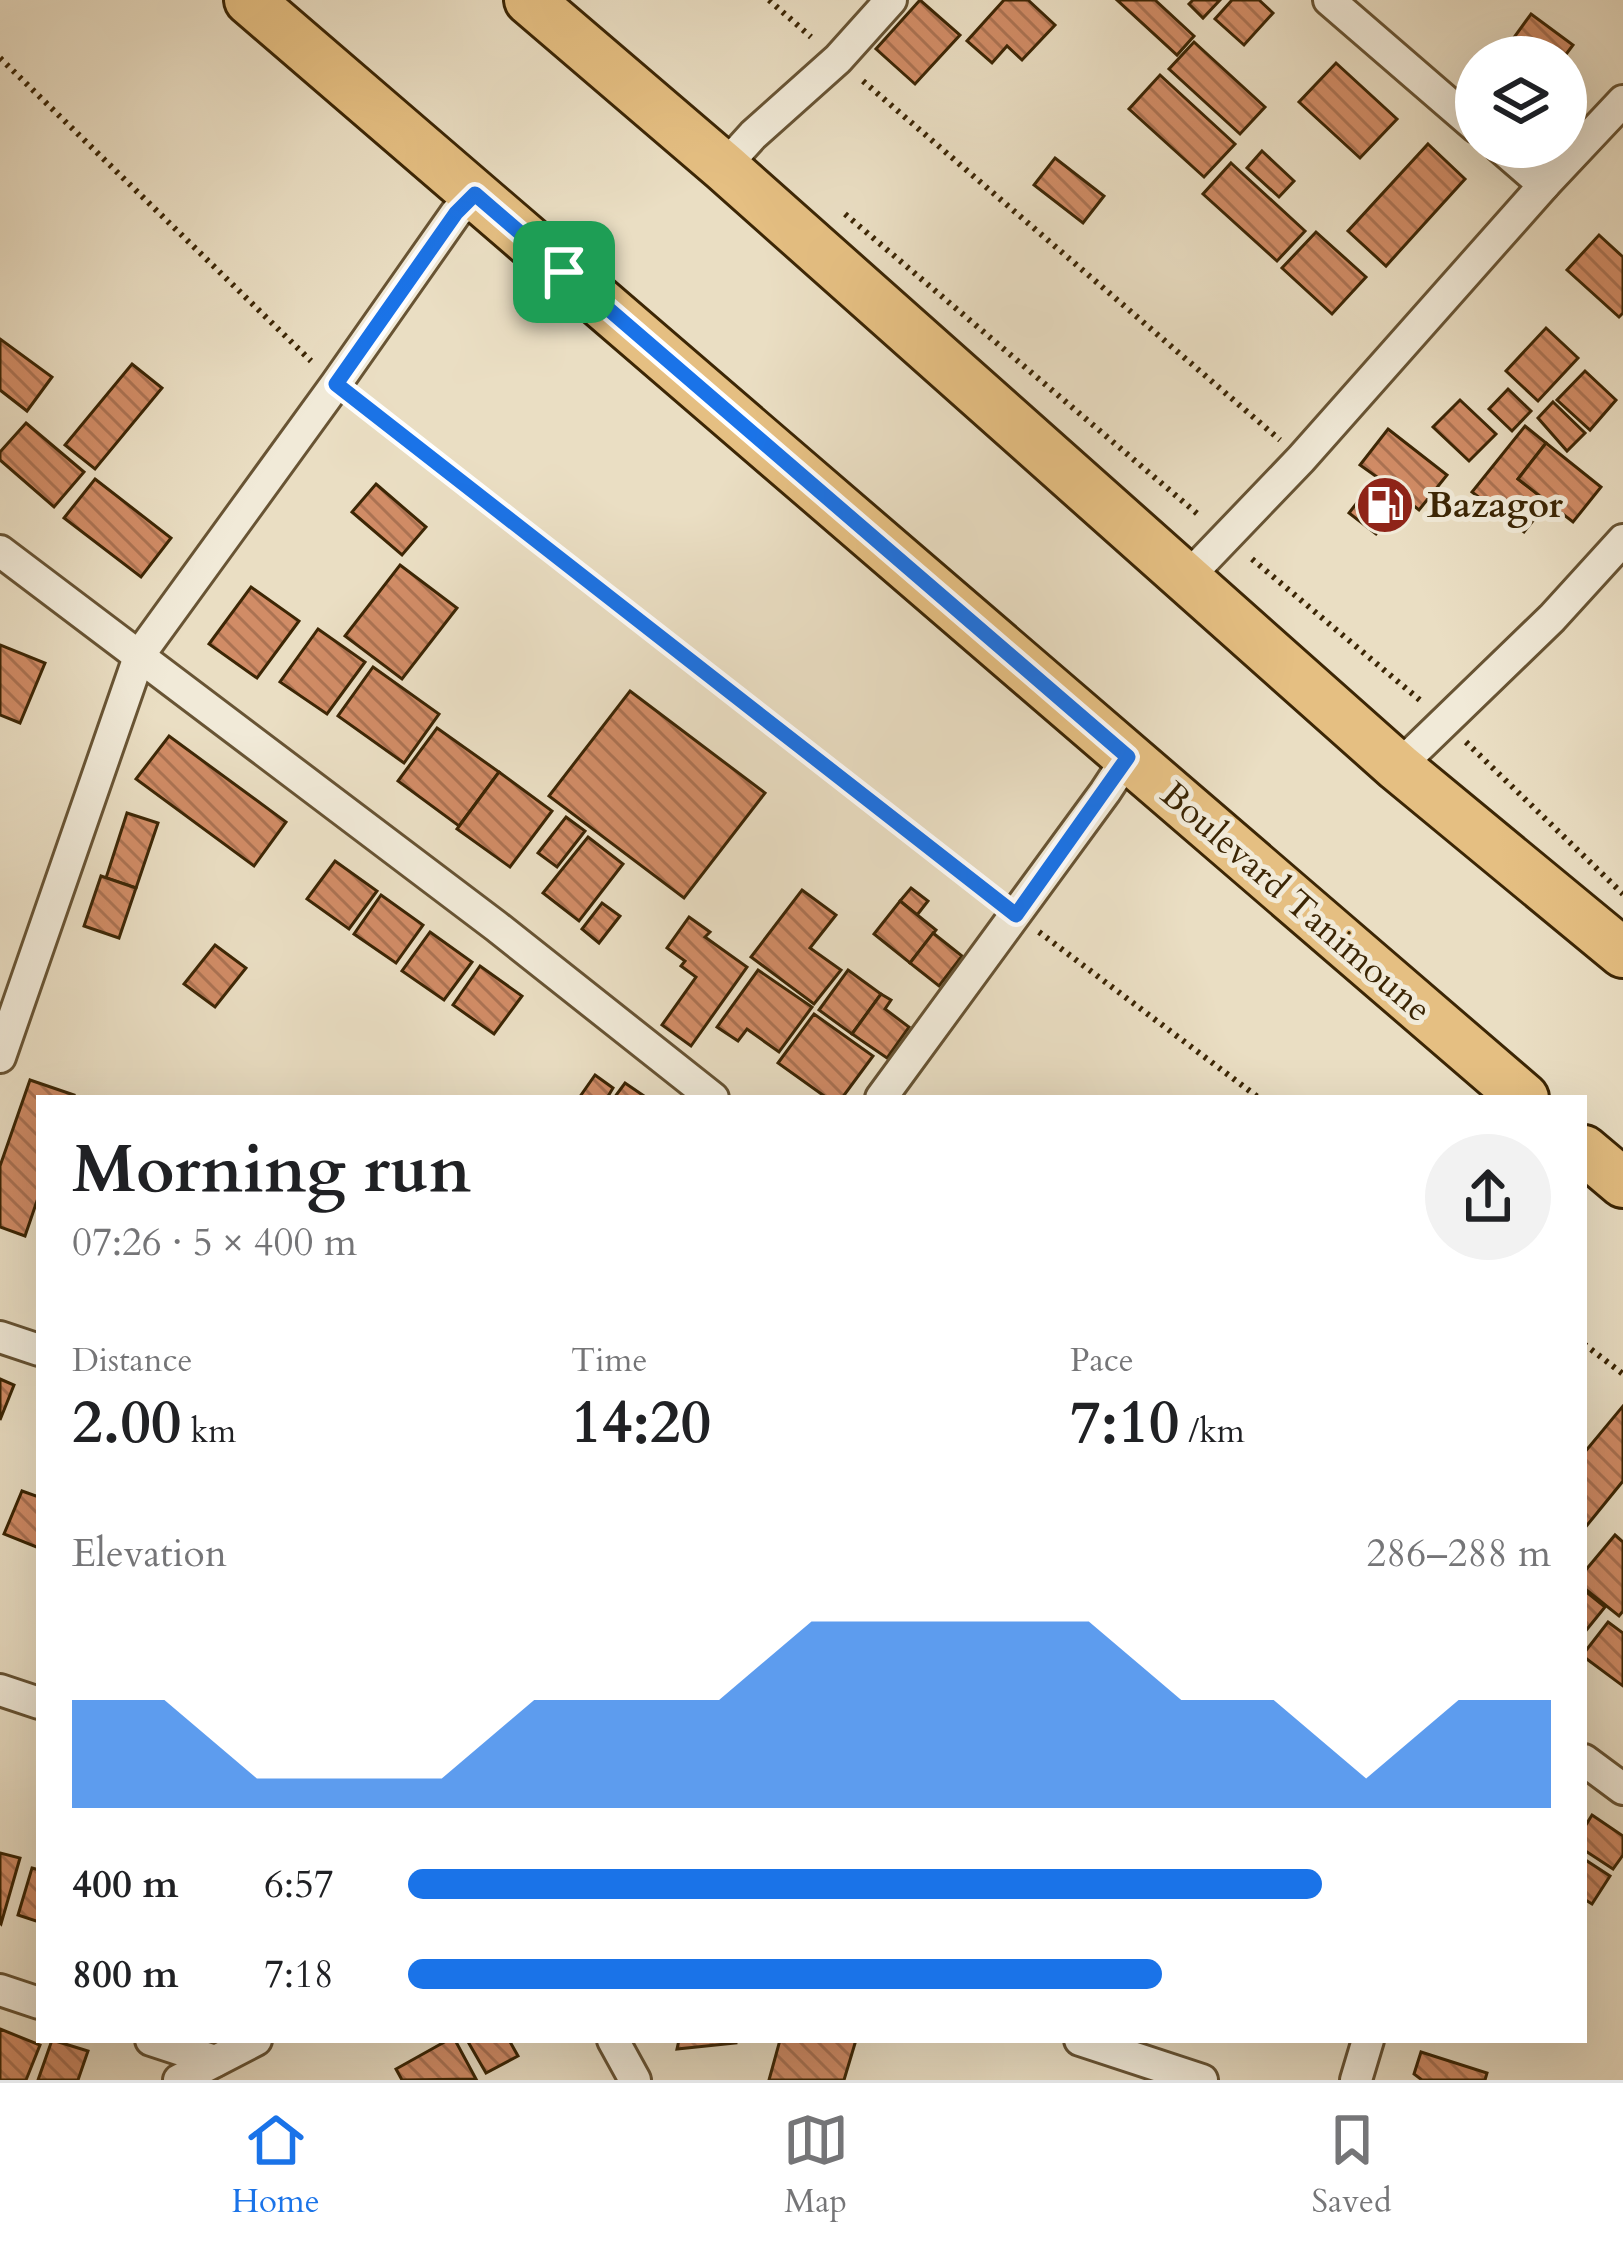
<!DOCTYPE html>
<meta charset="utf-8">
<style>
body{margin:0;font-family:Cardo,serif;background:#f2f2f2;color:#202124;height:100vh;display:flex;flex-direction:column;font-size:45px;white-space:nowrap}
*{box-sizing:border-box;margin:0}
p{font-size:39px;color:#757577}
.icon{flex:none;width:66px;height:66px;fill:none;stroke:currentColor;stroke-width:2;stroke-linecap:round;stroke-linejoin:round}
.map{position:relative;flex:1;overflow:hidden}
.panel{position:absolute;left:36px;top:1095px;width:1551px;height:948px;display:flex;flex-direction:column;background:#fff;border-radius:0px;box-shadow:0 12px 48px #0002}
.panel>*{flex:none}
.buttons{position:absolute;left:1455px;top:36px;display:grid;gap:24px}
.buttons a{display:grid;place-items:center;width:132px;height:132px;border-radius:50%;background:#fff;box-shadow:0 12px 48px #0002;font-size:60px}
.pin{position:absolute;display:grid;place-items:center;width:102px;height:102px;color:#fff;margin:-51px;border-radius:24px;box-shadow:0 6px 18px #0006}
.round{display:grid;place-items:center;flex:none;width:126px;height:126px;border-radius:63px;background:#f2f2f2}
.headline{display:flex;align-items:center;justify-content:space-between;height:204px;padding:0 36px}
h1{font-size:66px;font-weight:800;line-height:90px}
.figures{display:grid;grid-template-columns:repeat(3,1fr);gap:18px;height:204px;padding:12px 36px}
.figures div{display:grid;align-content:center}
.figures b{font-size:60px;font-weight:800}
.figures small{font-size:33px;font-weight:400}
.figures p{font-size:33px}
.chart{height:336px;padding:24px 36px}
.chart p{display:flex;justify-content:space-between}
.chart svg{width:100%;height:216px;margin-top:12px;fill:#1a73e8;opacity:.7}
ul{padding:0 36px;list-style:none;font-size:39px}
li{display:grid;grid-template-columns:192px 144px 1fr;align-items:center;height:90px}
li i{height:30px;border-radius:15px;background:#1a73e8}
.tabs{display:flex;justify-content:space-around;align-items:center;height:168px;border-top:3px solid #e0e0e0;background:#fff;font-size:33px;color:#757577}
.tabs a{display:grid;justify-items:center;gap:6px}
.tabs .on{color:#1a73e8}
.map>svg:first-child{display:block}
</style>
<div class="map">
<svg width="1623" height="2080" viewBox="0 0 1623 2080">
<defs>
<pattern id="building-back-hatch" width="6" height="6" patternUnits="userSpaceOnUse" patternTransform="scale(3)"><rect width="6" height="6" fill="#d18c66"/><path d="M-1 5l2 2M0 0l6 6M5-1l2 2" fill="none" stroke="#ab7252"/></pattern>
</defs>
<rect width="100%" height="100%" fill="#eadec3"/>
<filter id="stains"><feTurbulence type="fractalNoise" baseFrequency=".00167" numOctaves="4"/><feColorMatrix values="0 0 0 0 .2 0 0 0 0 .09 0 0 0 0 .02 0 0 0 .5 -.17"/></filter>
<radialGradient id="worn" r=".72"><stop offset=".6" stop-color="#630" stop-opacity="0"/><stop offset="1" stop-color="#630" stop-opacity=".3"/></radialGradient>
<g fill="url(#building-back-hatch)" stroke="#3c2605" stroke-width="3">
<path d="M920 0 960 35 915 84 876 49Z"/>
<path d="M1004 0H1028L1055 25 1022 60 1007 46 992 63 967 41Z"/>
<path d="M1117 0H1155L1194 36 1177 55Z"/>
<path d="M1193 0H1220L1203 18 1189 4Z"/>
<path d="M1232 0H1259L1273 13 1244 45 1215 19Z"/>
<path d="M1531 14 1573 45 1564 57H1505L1502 54Z"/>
<path d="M1194 42 1265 107 1240 134 1169 69Z"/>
<path d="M1336 63 1397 119 1360 158 1299 102Z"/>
<path d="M1160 75 1235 144 1204 177 1129 109Z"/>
<path d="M1428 144 1465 179 1386 266 1348 231Z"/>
<path d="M1262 151 1294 181 1279 197 1247 168Z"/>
<path d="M1055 158 1104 196 1083 223 1034 185Z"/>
<path d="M1231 163 1305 231 1277 261 1203 194Z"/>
<path d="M1316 232 1366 277 1332 314 1282 268Z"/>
<path d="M1599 235 1623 257V313L1619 317 1567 270Z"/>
<path d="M1546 328 1578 358 1538 401 1506 371Z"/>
<path d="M0 339 52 377 27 411 0 390Z"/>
<path d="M132 364 162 388 95 469 65 445Z"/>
<path d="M1585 371 1616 400 1590 430 1557 400Z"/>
<path d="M1508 389 1531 411 1512 431 1489 409Z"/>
<path d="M1460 400 1496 434 1469 461 1433 427Z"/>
<path d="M1553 402 1585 433 1567 451 1538 418Z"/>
<path d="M26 423 84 472 54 507 0 460V452Z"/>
<path d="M1525 426 1546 443 1518 479 1548 502 1524 532 1472 492Z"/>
<path d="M1388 429 1447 475 1419 510 1404 498 1376 534 1349 513 1377 477 1360 465Z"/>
<path d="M1546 443 1601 487 1573 522 1518 479Z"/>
<path d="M95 479 171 538 141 577 64 518Z"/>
<path d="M376 484 426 527 402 555 352 512Z"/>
<path d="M400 565 457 608 402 679 345 636Z"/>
<path d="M251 587 299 621 257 678 209 644Z"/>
<path d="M318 629 365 662 327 714 280 682Z"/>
<path d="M0 645 45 663 20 723 0 715Z"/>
<path d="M373 667 439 714 404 763 338 716Z"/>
<path d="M630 691 765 793 684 898 549 796Z"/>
<path d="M437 728 499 772 459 826 398 781Z"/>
<path d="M169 736 286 822 254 866 136 779Z"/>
<path d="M499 772 552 811 510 867 457 829Z"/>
<path d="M127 813 158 823 136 888 106 878Z"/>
<path d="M566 817 585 831 557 867 538 853Z"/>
<path d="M588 837 623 864 579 921 543 893Z"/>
<path d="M335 861 377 891 349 929 307 899Z"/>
<path d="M101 876 136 888 119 938 84 926Z"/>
<path d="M911 888 928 901 917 915 900 901Z"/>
<path d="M802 890 836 915 810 948 841 970 814 1004 751 957Z"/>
<path d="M381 895 423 925 396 963 354 934Z"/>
<path d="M900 901 936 930 910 963 874 934Z"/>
<path d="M602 903 620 916 599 943 582 929Z"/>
<path d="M689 917 710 932 705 937 747 967 691 1046 662 1025 696 977 681 966 685 961 667 948Z"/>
<path d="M430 932 472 962 444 1000 402 971Z"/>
<path d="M933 933 962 956 939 986 910 963Z"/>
<path d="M215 945 246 968 215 1007 184 984Z"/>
<path d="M480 966 522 996 494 1034 453 1005Z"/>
<path d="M758 970 812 1007 779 1052 747 1029 738 1041 717 1027Z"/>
<path d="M848 970 881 994 852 1034 819 1010Z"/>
<path d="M881 994 891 1000 885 1009 909 1027 887 1058 852 1034Z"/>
<path d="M814 1014 873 1056 842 1098H827L778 1063Z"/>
<path d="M595 1075 613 1088 607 1098H579Z"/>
<path d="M30 1080 74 1095 73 1098H39V1195L25 1236 0 1227V1166Z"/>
<path d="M625 1083 647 1098H614Z"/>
<path d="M0 1379 14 1385 0 1420Z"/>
<path d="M1623 1406V1481L1584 1529V1453Z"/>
<path d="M22 1491 39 1497V1548L4 1534Z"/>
<path d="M1615 1535 1623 1542V1611L1619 1616 1584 1588V1572Z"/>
<path d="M1584 1590 1605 1607 1584 1633Z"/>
<path d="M1608 1622 1623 1633V1686L1584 1657V1653Z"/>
<path d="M1592 1815 1623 1836V1855L1613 1869 1584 1850V1828Z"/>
<path d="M0 1853 20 1858 1 1924 0 1923Z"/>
<path d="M1584 1859 1610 1876 1592 1904 1584 1899Z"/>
<path d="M32 1868 39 1870V1922L18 1915Z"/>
<path d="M0 2029 40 2045 26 2080H0Z"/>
<path d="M52 2040 88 2051 78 2080H38Z"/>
<path d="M448 2040H455L476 2079 402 2080 396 2069Z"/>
<path d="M467 2040H509L518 2056 486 2073Z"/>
<path d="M679 2040H736V2043L677 2049Z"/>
<path d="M780 2040H856L844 2080H769Z"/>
<path d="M1421 2052 1487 2073 1485 2080H1422L1414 2074Z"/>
</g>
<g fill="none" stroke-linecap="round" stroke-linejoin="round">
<defs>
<g id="street">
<path d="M1329 0 1476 127"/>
<path d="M1500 147 1544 185"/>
<path d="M724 167 753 135 838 59 891 0"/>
<path d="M0 551 496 926 713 1098"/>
<path d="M1185 580 1301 459 1544 185 1623 101"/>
<path d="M1398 767 1552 618 1623 540"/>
<path d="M0 1057 140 654 336 384 456 213 475 194"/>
<path d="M881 1098 1105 792 1128 757"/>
<path d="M0 1337 39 1350"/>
<path d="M0 1690 39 1703"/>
<path d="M1584 1760 1623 1789"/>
<path d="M0 1990 39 2003"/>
<path d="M151 2040 215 2061"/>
<path d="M613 2040 635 2080"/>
<path d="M1080 2040 1202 2080"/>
<path d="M179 2080 256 2040"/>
<path d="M1356 2080 1368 2040"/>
</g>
<g id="primary">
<path d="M249 0 1524 1098"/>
<path d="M529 0 724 167 1398 767 1623 953"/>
<path d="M1584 1150 1623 1183"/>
</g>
</defs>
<use href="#street" stroke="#685434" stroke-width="36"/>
<use href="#primary" stroke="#3c2605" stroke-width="54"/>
<g stroke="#3c2605" stroke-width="6" stroke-dasharray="3 6" stroke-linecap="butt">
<path d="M769 0 811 37"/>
<path d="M0 58 311 361"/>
<path d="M863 81 1280 440"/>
<path d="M845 214 1200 516"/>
<path d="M362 405 990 895"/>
<path d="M1252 559 1421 701"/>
<path d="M1466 742 1623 894"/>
<path d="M1039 932 1259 1098"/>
<path d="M1584 1344 1623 1374"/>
</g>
<use href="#street" stroke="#f1ead8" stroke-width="30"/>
<use href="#primary" stroke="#e5bf82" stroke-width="48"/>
</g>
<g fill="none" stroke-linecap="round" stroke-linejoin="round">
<defs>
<path id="route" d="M475 194 1128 757 1016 915 336 384 456 213Z"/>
</defs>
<use href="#route" stroke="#fff" stroke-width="24"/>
<use href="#route" stroke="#1a73e8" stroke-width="15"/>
</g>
<defs>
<symbol id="fuel-disc" viewBox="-11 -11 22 22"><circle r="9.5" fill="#8f2418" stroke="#f1ead8"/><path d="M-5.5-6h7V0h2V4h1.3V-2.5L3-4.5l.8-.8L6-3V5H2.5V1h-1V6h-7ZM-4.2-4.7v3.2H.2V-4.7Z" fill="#fff"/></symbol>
</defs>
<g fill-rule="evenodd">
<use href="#fuel-disc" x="1352" y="472" width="66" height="66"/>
</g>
<g text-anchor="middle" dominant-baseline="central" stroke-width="10" stroke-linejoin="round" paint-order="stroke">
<g font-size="36" font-weight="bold" fill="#3c2605" stroke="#f1ead8" text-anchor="start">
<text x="1427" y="505">Bazagor</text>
</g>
<g font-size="36" fill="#3c2605" stroke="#f1ead8">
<text transform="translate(1296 902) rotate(41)">Boulevard Tanimoune</text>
</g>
</g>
<rect width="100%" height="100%" filter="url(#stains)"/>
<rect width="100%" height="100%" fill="url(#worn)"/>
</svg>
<div class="buttons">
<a><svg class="icon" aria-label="layers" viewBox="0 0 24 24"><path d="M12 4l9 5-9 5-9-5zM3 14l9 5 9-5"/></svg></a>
</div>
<div class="pin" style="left:564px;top:272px;background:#1e9e55"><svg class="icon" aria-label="arrive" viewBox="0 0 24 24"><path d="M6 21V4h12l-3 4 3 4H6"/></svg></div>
<section class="panel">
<div class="headline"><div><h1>Morning run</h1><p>07:26 · 5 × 400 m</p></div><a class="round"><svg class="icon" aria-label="share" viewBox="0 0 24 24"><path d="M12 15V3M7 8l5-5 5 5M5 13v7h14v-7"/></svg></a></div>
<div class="figures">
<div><p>Distance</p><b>2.00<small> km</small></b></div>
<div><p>Time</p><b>14:20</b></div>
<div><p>Pace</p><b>7:10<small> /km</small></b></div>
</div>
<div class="chart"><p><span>Elevation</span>286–288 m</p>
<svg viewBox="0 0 160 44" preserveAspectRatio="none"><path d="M0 44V22L10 22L20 38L30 38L40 38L50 22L60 22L70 22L80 6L90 6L100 6L110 6L120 22L130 22L140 38L150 22L160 22V44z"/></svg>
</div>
<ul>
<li><b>400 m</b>6:57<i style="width:80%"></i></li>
<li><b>800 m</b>7:18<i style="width:66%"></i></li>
</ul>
</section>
</div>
<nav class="tabs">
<a class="on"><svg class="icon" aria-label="home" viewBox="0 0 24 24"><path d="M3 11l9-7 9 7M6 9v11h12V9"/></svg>Home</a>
<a><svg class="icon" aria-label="map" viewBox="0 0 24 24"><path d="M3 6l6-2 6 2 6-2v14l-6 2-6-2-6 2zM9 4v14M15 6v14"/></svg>Map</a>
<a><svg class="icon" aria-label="saved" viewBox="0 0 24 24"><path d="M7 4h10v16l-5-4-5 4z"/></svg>Saved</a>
</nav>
